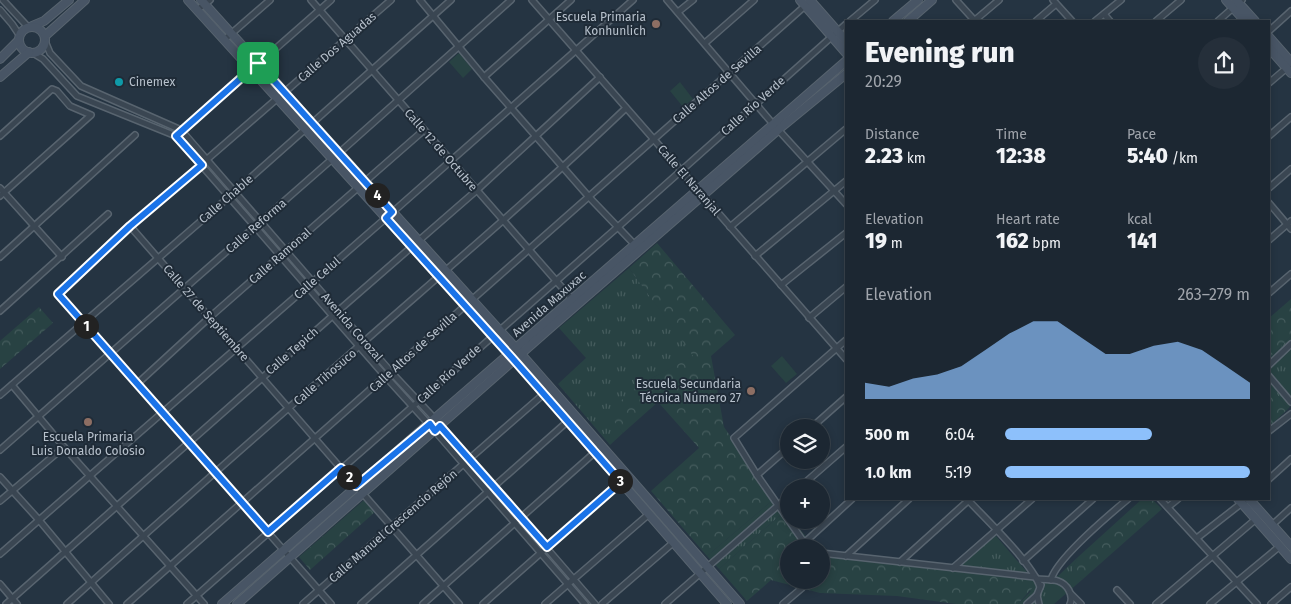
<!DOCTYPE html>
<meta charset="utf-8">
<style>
body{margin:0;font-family:"Fira Sans",sans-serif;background:#252f3a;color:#f1f3f6;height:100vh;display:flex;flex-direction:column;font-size:19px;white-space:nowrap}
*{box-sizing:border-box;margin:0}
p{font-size:16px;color:#a0a5ac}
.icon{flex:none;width:28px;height:28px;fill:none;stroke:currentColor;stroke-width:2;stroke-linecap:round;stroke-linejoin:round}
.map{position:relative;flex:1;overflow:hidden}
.sheet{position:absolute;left:845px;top:20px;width:425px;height:480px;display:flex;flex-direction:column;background:#1c2732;border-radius:0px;box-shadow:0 2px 8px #0003,0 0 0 1px #3a444d}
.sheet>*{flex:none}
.buttons{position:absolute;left:780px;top:419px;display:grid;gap:10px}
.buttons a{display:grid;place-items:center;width:50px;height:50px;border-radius:50%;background:#1c2732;box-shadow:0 2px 8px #0003,0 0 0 1px #3a444d;font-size:25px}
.pin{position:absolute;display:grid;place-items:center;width:42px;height:42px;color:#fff;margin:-21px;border-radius:10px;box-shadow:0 2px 8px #0006}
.km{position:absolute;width:25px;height:25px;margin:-12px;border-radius:50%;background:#222;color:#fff;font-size:14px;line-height:25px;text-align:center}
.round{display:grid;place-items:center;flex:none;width:52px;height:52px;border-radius:26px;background:#252f3a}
.summary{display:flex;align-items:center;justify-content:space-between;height:85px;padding:0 20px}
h1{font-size:28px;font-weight:800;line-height:38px}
.stats{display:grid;grid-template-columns:repeat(3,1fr);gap:8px;height:85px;padding:5px 20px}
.stats div{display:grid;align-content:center}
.stats b{font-size:21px;font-weight:800}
.stats small{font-size:14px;font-weight:400}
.stats p{font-size:14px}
.chart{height:140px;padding:10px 20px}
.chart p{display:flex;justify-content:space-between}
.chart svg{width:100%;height:90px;margin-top:5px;fill:#8dc0fb;opacity:.7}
ul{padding:0 20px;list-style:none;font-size:16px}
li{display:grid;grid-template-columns:80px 60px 1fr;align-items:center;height:38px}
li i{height:12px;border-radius:6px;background:#8dc0fb}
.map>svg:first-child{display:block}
</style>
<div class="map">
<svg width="1291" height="604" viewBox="0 0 1291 604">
<defs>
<pattern id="grass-tufts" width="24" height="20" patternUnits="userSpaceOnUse" patternTransform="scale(1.25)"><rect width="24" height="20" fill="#284243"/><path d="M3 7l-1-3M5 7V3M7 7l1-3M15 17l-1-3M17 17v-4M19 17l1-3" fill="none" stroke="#455c5d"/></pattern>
<pattern id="forest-crowns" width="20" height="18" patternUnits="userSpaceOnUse" patternTransform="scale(1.25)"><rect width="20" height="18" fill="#284243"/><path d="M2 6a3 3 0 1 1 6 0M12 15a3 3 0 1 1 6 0" fill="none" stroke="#455c5d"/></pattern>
</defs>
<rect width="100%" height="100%" fill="#253442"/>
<g fill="url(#grass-tufts)">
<path d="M629 268 694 356 639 385 614 420 623 433 610 445 558 384 586 358 559 328Z"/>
<path d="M1291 336V405L1288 409 1269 384 1274 377 1269 370V358Z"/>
<path d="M774 499 785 511 719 569 707 556Z"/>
<path d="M996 536 1032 578 1058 576 1078 557 1072 569 1073 573 1083 579 1054 604H1018L1031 591 955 567Z"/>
</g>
<g fill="url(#forest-crowns)">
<path d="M657 243 735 335 711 356 724 427 774 499 707 556 651 491 699 448 658 402 623 433 613 420 617 404 639 385 693 356 629 268Z"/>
<path d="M1291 299V336L1269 358V318Z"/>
<path d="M39 307 53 323 0 369V341Z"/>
<path d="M1269 384 1288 409 1269 427Z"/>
<path d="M1142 499H1152L1162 509 1083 579 1073 574 1072 569 1078 557Z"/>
<path d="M364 500 375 512 310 570 299 557Z"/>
<path d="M785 511 789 520H792L815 547 789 548V580H821V550L1032 578 1034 586 1018 604H956L897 596 820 593 771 580 747 601 719 569Z"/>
</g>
<g fill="#284243">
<path d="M459 53 472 69 463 78 449 62Z"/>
<path d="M680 82 693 99 683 107 670 91Z"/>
<path d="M782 356 797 374 786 383 771 366Z"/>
</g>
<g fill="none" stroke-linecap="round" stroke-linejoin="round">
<defs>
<g id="street">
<path d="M3 0 28 27"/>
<path d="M311 0 572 299"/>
<path d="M420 0 484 77 589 197 634 244"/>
<path d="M532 0 846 359"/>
<path d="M667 0 773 124 846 204"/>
<path d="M956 0 975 21"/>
<path d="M1053 0 1072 21"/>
<path d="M0 10 12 24 20 36"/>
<path d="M197 10 210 0"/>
<path d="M678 12 693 0"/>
<path d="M1104 14 1110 21"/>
<path d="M850 21 875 0"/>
<path d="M974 21 999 0"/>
<path d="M1036 21 1056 4"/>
<path d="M1095 21 1121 0"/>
<path d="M1156 21 1181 0"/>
<path d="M1218 21 1242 0"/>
<path d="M1269 31 1291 11"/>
<path d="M224 40 270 0"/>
<path d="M45 41 50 53 81 86 181 130 338 311 391 372 435 419 595 604"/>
<path d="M705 43 754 0"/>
<path d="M33 53 43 59 77 96 176 136 386 377 435 431 585 604"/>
<path d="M484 77 571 0"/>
<path d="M1269 83 1289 66"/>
<path d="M0 136 52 89 57 91 70 106 91 115 0 196"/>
<path d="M176 136 331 0"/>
<path d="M1269 136 1291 117"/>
<path d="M0 188 62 257"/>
<path d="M1269 188 1291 169"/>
<path d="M1269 203 1291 229"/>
<path d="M130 226 459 604"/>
<path d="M730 227 846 129"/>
<path d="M1269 240 1291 221"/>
<path d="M755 256 846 181"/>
<path d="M0 257 135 135"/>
<path d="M781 285 846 233"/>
<path d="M1269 293 1291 274"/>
<path d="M0 311 108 214"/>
<path d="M809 318 846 287"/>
<path d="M1269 365 1291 344"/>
<path d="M1269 376 1291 402"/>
<path d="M137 384 210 317 424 130"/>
<path d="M12 385 64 447 204 604"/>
<path d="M0 395 230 196 451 0"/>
<path d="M811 428 846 397"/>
<path d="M1269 431 1291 414"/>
<path d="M0 450 339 153 511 0"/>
<path d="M757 475 789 447"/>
<path d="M0 477 39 520 109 604"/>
<path d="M1269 479 1291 459"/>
<path d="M799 488 846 447"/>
<path d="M967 499C985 518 1033 564 1040 587"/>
<path d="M1160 499 1257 604"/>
<path d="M0 501 64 447"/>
<path d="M1168 507 1178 499"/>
<path d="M1272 525 1291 508"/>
<path d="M1197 538 1247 499"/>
<path d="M804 543 852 499"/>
<path d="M808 548 757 475 734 438 846 340"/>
<path d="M821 553 1035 577"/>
<path d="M0 554 386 218 633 0"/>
<path d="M846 556 909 499"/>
<path d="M1023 561 1093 499"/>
<path d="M900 562 970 499"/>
<path d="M953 568 1032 499"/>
<path d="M1037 579C1044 580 1052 579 1058 581 1067 584 1074 595 1070 604"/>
<path d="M1051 580C1056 559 1110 514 1128 499"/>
<path d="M0 584 17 604"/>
<path d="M1117 590 1130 604"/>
<path d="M1071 594 1081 604"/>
<path d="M6 604 338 311 477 190 600 77"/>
<path d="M67 604C166 515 267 427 367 339 454 263 542 188 626 108"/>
<path d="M127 604 806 5"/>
<path d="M187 604 619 226 846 24"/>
<path d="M303 604 546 392"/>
<path d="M331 604 58 294 130 226 391 0"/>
<path d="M361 604 568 421"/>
<path d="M423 604 602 446"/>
<path d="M483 604 621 482"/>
<path d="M545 604 649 514"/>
<path d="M602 604 674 542"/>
<path d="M665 604 789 496"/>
<path d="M783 604 802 588"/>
<path d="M1027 604 1037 595"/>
<path d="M1039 604 1037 595 1041 585"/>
<path d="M1156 604 1256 519"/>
<path d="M1210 604 1280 546"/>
<path d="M1271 604 1291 587"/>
</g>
<g id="secondary">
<path d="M188 0 515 360 727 604"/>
<path d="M201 0 521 354 740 604"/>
<path d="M800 0 846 53"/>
<path d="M810 0 846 41"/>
<path d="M1226 0 1245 21"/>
<path d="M1236 0 1255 21"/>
<path d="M893 21 918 0"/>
<path d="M908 21 932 0"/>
<path d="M32 26 44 21 69 0"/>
<circle cx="32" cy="40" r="13"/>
<path d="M45 36 85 0"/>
<path d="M1269 37 1291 62"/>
<path d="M1269 48 1291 73"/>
<path d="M0 59 19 40"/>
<path d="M0 77 29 52"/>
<path d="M1238 499 1291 559"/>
<path d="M1249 499 1291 546"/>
<path d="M222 604C430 423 637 241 846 61"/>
<path d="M237 604 549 329 779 129 846 74"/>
</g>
</defs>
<use href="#street" stroke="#58646f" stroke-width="8"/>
<use href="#secondary" stroke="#58646f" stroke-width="10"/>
<use href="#street" stroke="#3a4652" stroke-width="5"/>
<use href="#secondary" stroke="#485565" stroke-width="8"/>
</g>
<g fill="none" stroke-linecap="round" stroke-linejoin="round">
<defs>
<path id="route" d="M258 63 392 212 386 218 514 360 621 482 547 547 440 426 435 431 430 424 356 486 341 468 268 532 58 294 130 226 202 165 176 136Z"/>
</defs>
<use href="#route" stroke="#fff" stroke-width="10"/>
<use href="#route" stroke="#1a73e8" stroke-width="6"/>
</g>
<g fill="#8d6e63" stroke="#1f2b37" stroke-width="2">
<circle cx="656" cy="24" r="5"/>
<circle cx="751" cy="391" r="5"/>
<circle cx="88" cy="422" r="5"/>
</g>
<circle fill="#0f9aa8" stroke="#1f2b37" stroke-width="2" cx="119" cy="82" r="5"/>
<g text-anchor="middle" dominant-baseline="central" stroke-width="4" stroke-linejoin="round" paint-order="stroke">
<g font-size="12" fill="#b7c1cc" stroke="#1f2b37" text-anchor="end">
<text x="646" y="17">Escuela Primaria<tspan x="646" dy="14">Konhunlich</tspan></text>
<text x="129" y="82" text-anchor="start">Cinemex</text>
<text x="741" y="384">Escuela Secundaria<tspan x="741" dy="14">Técnica Número 27</tspan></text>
<text x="88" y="437" text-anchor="middle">Escuela Primaria<tspan x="88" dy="14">Luis Donaldo Colosio</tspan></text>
</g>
<g font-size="12" fill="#b7c1cc" stroke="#1f2b37">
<text transform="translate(337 47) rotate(-41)">Calle Dos Aguadas</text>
<text transform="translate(717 84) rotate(-41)">Calle Altos de Sevilla</text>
<text transform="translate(753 106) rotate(-42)">Calle Río Verde</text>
<text transform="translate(441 150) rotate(49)">Calle 12 de Octubre</text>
<text transform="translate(689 180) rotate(49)">Calle El Naranjal</text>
<text transform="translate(226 199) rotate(-41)">Calle Chable</text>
<text transform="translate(256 226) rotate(-41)">Calle Reforma</text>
<text transform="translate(280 256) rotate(-41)">Calle Ramonal</text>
<text transform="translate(317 278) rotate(-41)">Calle Celul</text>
<text transform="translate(549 304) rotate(-41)">Avenida Maxuxac</text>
<text transform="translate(206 313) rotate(49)">Calle 27 de Septiembre</text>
<text transform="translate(352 327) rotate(49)">Avenida Corozal</text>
<text transform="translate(292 351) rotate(-41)">Calle Tepich</text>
<text transform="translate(413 352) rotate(-42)">Calle Altos de Sevilla</text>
<text transform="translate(449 374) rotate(-42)">Calle Río Verde</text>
<text transform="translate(325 377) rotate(-41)">Calle Tihosuco</text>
<text transform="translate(393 526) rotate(-41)">Calle Manuel Crescencio Rejón</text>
</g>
</g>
</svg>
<div class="buttons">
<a><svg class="icon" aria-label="layers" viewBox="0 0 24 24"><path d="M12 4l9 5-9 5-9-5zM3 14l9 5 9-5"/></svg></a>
<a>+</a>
<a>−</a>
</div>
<div class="pin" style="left:258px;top:63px;background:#1e9e55"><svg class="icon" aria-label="arrive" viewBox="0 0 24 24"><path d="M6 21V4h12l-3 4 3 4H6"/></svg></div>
<b class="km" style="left:86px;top:326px">1</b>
<b class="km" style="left:349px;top:477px">2</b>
<b class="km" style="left:620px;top:481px">3</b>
<b class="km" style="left:377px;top:195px">4</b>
<section class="sheet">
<div class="summary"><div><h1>Evening run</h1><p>20:29</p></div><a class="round"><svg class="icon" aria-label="share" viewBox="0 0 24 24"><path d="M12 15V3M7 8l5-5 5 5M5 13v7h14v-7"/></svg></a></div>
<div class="stats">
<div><p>Distance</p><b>2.23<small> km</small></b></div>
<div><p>Time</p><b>12:38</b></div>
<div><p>Pace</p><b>5:40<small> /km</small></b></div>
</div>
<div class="stats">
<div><p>Elevation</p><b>19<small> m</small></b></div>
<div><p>Heart rate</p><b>162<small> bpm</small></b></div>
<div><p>kcal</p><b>141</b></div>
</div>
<div class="chart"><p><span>Elevation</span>263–279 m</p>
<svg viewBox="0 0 160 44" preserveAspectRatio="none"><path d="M0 44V36L10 38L20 34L30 32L40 28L50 20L60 12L70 6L80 6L90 14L100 22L110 22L120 18L130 16L140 20L150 28L160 36V44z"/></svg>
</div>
<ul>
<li><b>500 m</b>6:04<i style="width:60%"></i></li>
<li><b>1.0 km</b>5:19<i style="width:100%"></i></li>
</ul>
</section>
</div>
